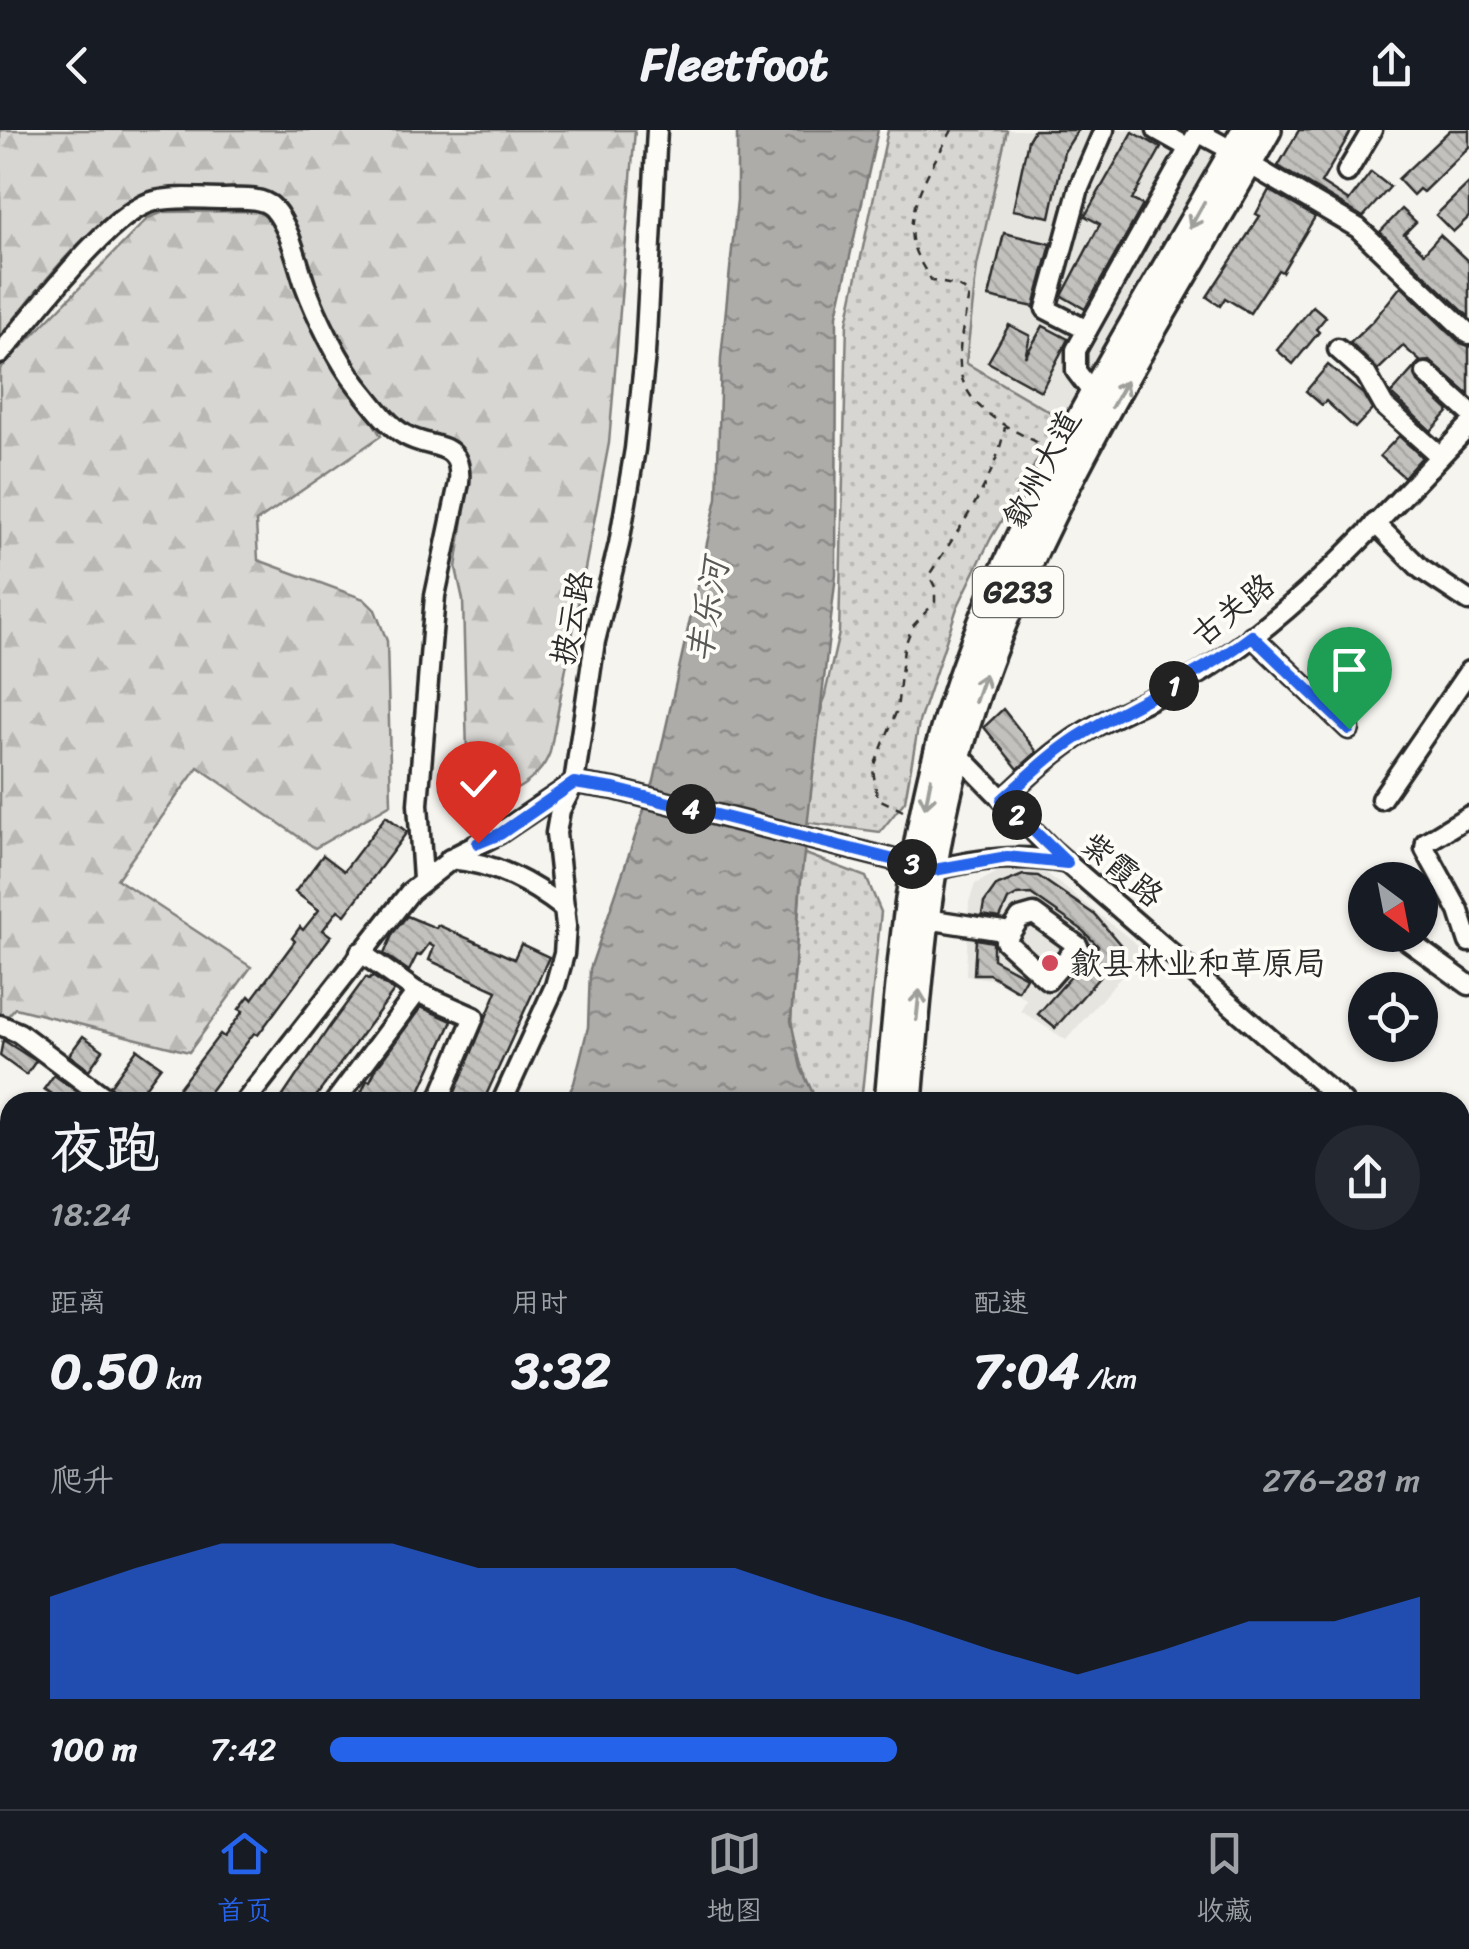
<!DOCTYPE html>
<html lang="zh">
<meta charset="utf-8">
<style>
body{margin:0;font-family:Sriracha,"LXGW WenKai TC",sans-serif;background:#242831;color:#f1f3f6;height:100vh;display:flex;flex-direction:column;font-size:38px;white-space:nowrap}
*{box-sizing:border-box;margin:0}
p{font-size:32px;color:#9ea1a6}
.icon{flex:none;width:55px;height:55px;fill:none;stroke:currentColor;stroke-width:2;stroke-linecap:round;stroke-linejoin:round}
.map{position:relative;flex:1;overflow:hidden}
.panel{position:absolute;left:0px;top:962px;width:1470px;height:718px;display:flex;flex-direction:column;background:#171b24;border-radius:30px 30px 0 0;box-shadow:0 2px 8px #0004}
.panel>*{flex:none}
.needle{width:65px;rotate:148deg}
.fabs{position:absolute;left:1348px;top:732px;display:grid;gap:20px}
.fabs a{display:grid;place-items:center;width:90px;height:90px;border-radius:50%;background:#171b24;box-shadow:0 2px 8px #0004;font-size:50px}
.pin{position:absolute;display:grid;place-items:center;width:85px;height:85px;color:#fff;margin:-102px -42px;border-radius:50% 50% 50% 0;rotate:-45deg;box-shadow:0 0 10px #0007}
.pin .icon{rotate:45deg}
.km{position:absolute;width:50px;height:50px;margin:-25px;border-radius:50%;background:#222;color:#fff;font-size:28px;line-height:50px;text-align:center}
.round{display:grid;place-items:center;flex:none;width:105px;height:105px;border-radius:52px;background:#242831}
.headline{display:flex;align-items:center;justify-content:space-between;height:170px;padding:0 50px}
h1{font-size:55px;font-weight:800;line-height:75px}
.stats{display:grid;grid-template-columns:repeat(3,1fr);gap:15px;height:170px;padding:10px 50px}
.stats div{display:grid;align-content:center}
.stats b{font-size:50px;font-weight:800}
.stats small{font-size:28px;font-weight:400}
.stats p{font-size:28px}
.chart{height:280px;padding:20px 50px}
.chart p{display:flex;justify-content:space-between}
.chart svg{width:100%;height:180px;margin-top:10px;fill:#2563eb;opacity:.7}
ul{padding:0 50px;list-style:none;font-size:32px}
li{display:grid;grid-template-columns:160px 120px 1fr;align-items:center;height:75px}
li i{height:25px;border-radius:12px;background:#2563eb}
header{display:flex;justify-content:space-between;align-items:center;height:130px;padding:0 50px;background:#171b24;font-size:45px;font-weight:800}
.menu{display:flex;justify-content:space-around;align-items:center;height:140px;border-top:2px solid #363941;background:#171b24;font-size:28px;color:#9ea1a6}
.menu a{display:grid;justify-items:center;gap:5px}
.menu .selected{color:#2563eb}
.map>svg:first-child{display:block}
</style>
<header><svg class="icon" aria-label="back" viewBox="0 0 24 24"><path d="M15 5l-7 7 7 7"/></svg>Fleetfoot<svg class="icon" aria-label="share" viewBox="0 0 24 24"><path d="M12 15V3M7 8l5-5 5 5M5 13v7h14v-7"/></svg></header>
<div class="map">
<svg width="1469" height="1679" viewBox="0 0 1469 1679">
<defs>
<pattern id="forest-firs" width="22" height="20" patternUnits="userSpaceOnUse" patternTransform="scale(2.5)"><rect width="22" height="20" fill="#d7d6d2"/><path d="M5 1l3.5 6h-7zM16 11l3.5 6h-7z" fill="#b9b8b4"/></pattern>
<pattern id="park-dots" width="8" height="8" patternUnits="userSpaceOnUse" patternTransform="scale(2.5)"><rect width="8" height="8" fill="#d7d6d2"/><path d="M2 2h.1M6 6h.1" fill="none" stroke="#b9b8b4" stroke-width="1.8" stroke-linecap="round"/></pattern>
<pattern id="water-ripples" width="26" height="14" patternUnits="userSpaceOnUse" patternTransform="scale(2.5)"><rect width="26" height="14" fill="#adaca9"/><path d="M2 4q2-2 4 0t4 0M15 11q2-2 4 0t4 0" fill="none" stroke="#8d8c8a"/></pattern>
<pattern id="building-back-hatch" width="6" height="6" patternUnits="userSpaceOnUse" patternTransform="scale(2.5)"><rect width="6" height="6" fill="#c2c1be"/><path d="M-1 5l2 2M0 0l6 6M5-1l2 2" fill="none" stroke="#a7a6a3"/></pattern>
</defs>
<rect width="100%" height="100%" fill="#f5f4ef"/>
<filter id="ink" filterUnits="userSpaceOnUse"><feTurbulence type="fractalNoise" baseFrequency=".01" numOctaves="2"/><feDisplacementMap in="SourceGraphic" scale="20" xChannelSelector="R" yChannelSelector="G"/><feConvolveMatrix kernelMatrix="1 2 1 2 8 2 1 2 1" color-interpolation-filters="sRGB"/></filter>
<g filter="url(#ink)">
<g fill="#e6e5e0">
<path d="M1007 0H1227L1062 289 965 233 977 136Z"/>
<path d="M1022 738 1046 743 1144 820 1066 910 1021 881 1026 869 996 850 966 845 969 772 975 754 998 742Z"/>
<path d="M1460 1617 1469 1619V1679H1243L1227 1670H1460Z"/>
<path d="M934 1670H1090L1082 1679H935Z"/>
</g>
<g fill="url(#forest-firs)" stroke="#81807e" stroke-width="2.5">
<path d="M0 0H635L609 313 550 622C540 652 499 677 468 663L463 470 456 438 470 340C462 306 418 307 396 287 378 271 363 244 350 224 333 200 320 167 308 140 298 116 299 87 276 70 239 70 188 65 152 70 93 78 37 163 0 206Z"/>
<path d="M255 81 269 88 326 212 381 306 256 392 258 430 364 469 375 480 387 511 391 674 315 718 198 637 117 749 251 837 189 922 15 878 0 895V239L148 88 164 82Z"/>
</g>
<g fill="url(#park-dots)" stroke="#81807e" stroke-width="2.5">
<path d="M888 0H1007L977 136 966 233 1062 289 991 408 957 478 919 592 905 671 880 702 796 691 839 503 847 193Z"/>
<path d="M803 723 866 747 881 782 861 972H817C803 946 795 921 791 891Z"/>
<path d="M601 1670H862L863 1679H593Z"/>
</g>
<g fill="url(#water-ripples)" stroke="#797877" stroke-width="2.5">
<path d="M737 0H878L837 185 836 445 800 758 791 891 801 938 817 972H565L574 953 588 897 590 839 654 651 717 368 721 228 737 70Z"/>
<path d="M10 1652V1670H592L585 1679H0V1655Z"/>
</g>
<g fill="url(#building-back-hatch)" stroke="#2b2b2b" stroke-width="2.5">
<path d="M1034 0H1078L1064 22 1050 87 1013 80 1028 10Z"/>
<path d="M1299 0H1352L1321 53 1349 71 1371 42 1390 57 1363 87 1278 36Z"/>
<path d="M1450 0H1469V17L1423 62 1419 59 1413 65 1398 49Z"/>
<path d="M1133 2 1161 18 1132 70 1143 75 1085 179 1062 166 1100 94 1085 86Z"/>
<path d="M1469 53V87L1453 102 1436 85Z"/>
<path d="M1269 60 1315 87 1282 142 1278 140 1250 183 1225 168 1220 176 1207 167 1260 86 1256 84Z"/>
<path d="M1402 79 1416 92 1404 104 1424 123 1440 105 1469 132V187L1380 102Z"/>
<path d="M1004 103 1051 114 1034 177 989 167Z"/>
<path d="M1401 156 1460 213 1469 216V265L1430 231 1421 232 1414 239 1418 252 1449 281 1431 301 1391 264 1420 231 1403 216 1378 240 1350 213 1373 191Z"/>
<path d="M1313 176 1326 187 1316 199 1319 202 1293 234 1277 220Z"/>
<path d="M1009 195 1030 206 1025 227 1043 196 1068 209 1041 261 988 232Z"/>
<path d="M1328 235 1363 264 1372 280 1355 298 1326 271 1322 275 1306 261Z"/>
<path d="M1399 306 1422 327 1404 347 1380 326Z"/>
<path d="M1003 579 1037 622 1018 639 984 597Z"/>
<path d="M386 686 407 702 345 785 338 780 323 800 331 806 258 905 254 903 202 972H168L220 904 224 907 243 881 239 879 249 866 252 869 295 811 292 808 300 797 303 800 319 780 295 762 323 725 344 741Z"/>
<path d="M1023 745 1038 746 1095 785 1124 819 1055 898 1038 884 1098 816 1081 799 1031 764 1017 765 1008 770 1000 788 982 785 984 773 996 756Z"/>
<path d="M407 786 436 798 438 795 514 829 521 814 549 827 483 972H451L497 861 429 830 434 817 429 814 420 826 417 825 409 841 384 824 393 803Z"/>
<path d="M976 809 993 812V829L1026 847 1018 861 989 844H974Z"/>
<path d="M372 846 394 861 312 972H279L330 896 366 847 369 849Z"/>
<path d="M421 877 452 891 415 972H357L367 950 370 951 377 937Z"/>
<path d="M83 906 103 920 89 940 69 925Z"/>
<path d="M3 910 36 931 26 945 0 926Z"/>
<path d="M137 919 161 936 134 972H123L119 963 110 956Z"/>
<path d="M54 945 91 972H63L44 959Z"/>
</g>
<g fill="none" stroke-linecap="round" stroke-linejoin="round">
<defs>
<g id="minor">
<path d="M1157 0 1189 18"/>
<path d="M1198 2 1233 21"/>
<path d="M1249 34 1358 98 1469 204"/>
<path d="M1347 42 1372 0"/>
<path d="M1087 200 1046 179 1079 58 1104 0"/>
<path d="M1338 219 1366 244 1384 276 1440 326"/>
<path d="M0 224C33 187 109 81 155 71 176 66 201 69 223 69 238 69 262 66 273 78 290 97 297 132 305 155 316 185 338 231 358 256 371 272 387 295 405 305 432 321 463 308 459 353L435 466 418 674 423 749"/>
<path d="M1426 243 1469 282"/>
<path d="M1095 266 1076 241V220L1199 0"/>
<path d="M1375 393 1421 439 1469 471"/>
<path d="M1252 506 1349 599"/>
<path d="M959 625 1052 720 1343 972"/>
<path d="M1381 669 1469 541"/>
<path d="M1003 670C1028 646 1054 621 1085 602 1124 579 1168 564 1207 539 1307 475 1387 381 1469 296"/>
<path d="M1469 686 1426 712 1425 719 1459 781 1469 812"/>
<path d="M450 729C495 733 530 752 565 779"/>
<path d="M1034 784 1078 816 1048 850 1005 811 1020 788Z"/>
<path d="M927 789 1010 802"/>
<path d="M1400 805 1469 855"/>
<path d="M417 862 474 887 438 972"/>
<path d="M0 895 19 903 111 972"/>
<path d="M245 972 410 762 457 725 500 703 574 653 614 659 934 740C980 728 1020 724 1067 733"/>
<path d="M335 972 417 862 360 822"/>
<path d="M502 972 555 856 564 824 566 796 556 703 560 680 574 653 595 511 619 414 635 319 645 224 657 0"/>
<path d="M1460 1076 1469 1084"/>
<path d="M0 1117 10 1112"/>
<path d="M1460 1185 1469 1173"/>
<path d="M0 1208 10 1203"/>
<path d="M0 1228 10 1250"/>
<path d="M0 1530 10 1527"/>
<path d="M1095 1679 1103 1670"/>
</g>
<g id="highway">
<path d="M888 972C898 864 906 755 931 648 984 423 1132 201 1245 0"/>
<path d="M909 972C918 865 925 756 951 651 1009 418 1152 207 1268 0"/>
<path d="M884 1670V1679"/>
<path d="M904 1670 905 1679"/>
</g>
</defs>
<use href="#minor" stroke="#2b2b2b" stroke-width="25"/>
<use href="#highway" stroke="#2b2b2b" stroke-width="32"/>
<g stroke="#2b2b2b" stroke-width="2.5" stroke-dasharray="8 8" stroke-linecap="butt">
<path d="M952 0C935 32 904 76 913 115 917 128 925 140 932 151L958 156 969 163C966 186 958 212 960 235 961 277 1011 300 1043 315"/>
<path d="M903 681 877 668 873 639 897 580 904 518 912 497 935 472V457L929 445C960 397 994 353 1005 297"/>
</g>
<use href="#minor" stroke="#fdfcf7" stroke-width="18"/>
<use href="#highway" stroke="#fdfcf7" stroke-width="25"/>
</g>
<defs><path id="oneway-shaft" d="M-6 0H5M1.5-3L5.5 0L1.5 3" fill="none" stroke-width="1.6" stroke-linecap="round" stroke-linejoin="round" transform="scale(2.5)"/></defs>
<g stroke="#9e9e9b">
<use href="#oneway-shaft" transform="translate(1197 85) rotate(119)"/>
<use href="#oneway-shaft" transform="translate(1119 264) rotate(-61)"/>
<use href="#oneway-shaft" transform="translate(980 558) rotate(-71)"/>
<use href="#oneway-shaft" transform="translate(928 663) rotate(101)"/>
<use href="#oneway-shaft" transform="translate(918 875) rotate(-84)"/>
</g>
</g>
<g fill="none" stroke-linecap="round" stroke-linejoin="round" filter="url(#ink)">
<defs>
<path id="route" d="M478 713 500 704 574 653 614 659 934 740 1007 727 1067 733 1002 670C1029 646 1055 620 1086 602 1142 568 1198 547 1252 506L1349 599"/>
</defs>
<use href="#route" stroke="#fff" stroke-width="20"/>
<use href="#route" stroke="#2563eb" stroke-width="12"/>
</g>
<circle fill="#d1495b" stroke="#fdfcf7" stroke-width="4" cx="1050" cy="833" r="10"/>
<g text-anchor="middle" dominant-baseline="central" stroke-width="8" stroke-linejoin="round" paint-order="stroke">
<rect fill="#fdfcf7" stroke="#6a6a68" stroke-width="2.5" x="973" y="437" width="90" height="50" rx="8"/>
<g font-size="30" font-weight="bold" fill="#2b2b2b">
<text x="1018" y="462">G233</text>
</g>
<g font-size="32" fill="#2b2b2b" stroke="#fdfcf7">
<text transform="translate(1042 339) rotate(-62)">歙州大道</text>
<text transform="translate(1233 480) rotate(-38)">古关路</text>
<text transform="translate(572 488) rotate(-78)">披云路</text>
<text transform="translate(1122 740) rotate(40)">紫霞路</text>
</g>
<g font-size="32" fill="#2b2b2b" stroke="#fdfcf7" text-anchor="start">
<text x="1070" y="833">歙县林业和草原局</text>
</g>
<g font-size="35" font-style="italic" fill="#585857" stroke="#fdfcf7">
<text transform="translate(707 481) rotate(-80)">丰乐河</text>
</g>
</g>
</svg>
<div class="fabs">
<a><svg class="needle" viewBox="-14 -14 28 28"><path d="M0-13l5 13h-10z" fill="#e53935"/><path d="M0 13l5-13h-10z" fill="#9ea1a6"/></svg></a>
<a><svg class="icon" aria-label="locate" viewBox="0 0 24 24"><circle cx="12" cy="12" r="6"/><path d="M12 2v4M12 18v4M2 12h4M18 12h4"/></svg></a>
</div>
<div class="pin" style="left:1349px;top:599px;background:#1e9e55"><svg class="icon" aria-label="arrive" viewBox="0 0 24 24"><path d="M6 21V4h12l-3 4 3 4H6"/></svg></div>
<div class="pin" style="left:478px;top:713px;background:#d93025"><svg class="icon" aria-label="check" viewBox="0 0 24 24"><path d="M5 12l5 5 9-10"/></svg></div>
<b class="km" style="left:1174px;top:556px">1</b>
<b class="km" style="left:1017px;top:685px">2</b>
<b class="km" style="left:912px;top:734px">3</b>
<b class="km" style="left:691px;top:679px">4</b>
<section class="panel">
<div class="headline"><div><h1>夜跑</h1><p>18:24</p></div><a class="round"><svg class="icon" aria-label="share" viewBox="0 0 24 24"><path d="M12 15V3M7 8l5-5 5 5M5 13v7h14v-7"/></svg></a></div>
<div class="stats">
<div><p>距离</p><b>0.50<small> km</small></b></div>
<div><p>用时</p><b>3:32</b></div>
<div><p>配速</p><b>7:04<small> /km</small></b></div>
</div>
<div class="chart"><p><span>爬升</span>276–281 m</p>
<svg viewBox="0 0 160 44" preserveAspectRatio="none"><path d="M0 44V19L10 12L20 6L30 6L40 6L50 12L60 12L70 12L80 12L90 19L100 25L110 32L120 38L130 32L140 25L150 25L160 19V44z"/></svg>
</div>
<ul>
<li><b>100 m</b>7:42<i style="width:52%"></i></li>
</ul>
</section>
</div>
<nav class="menu">
<a class="selected"><svg class="icon" aria-label="home" viewBox="0 0 24 24"><path d="M3 11l9-7 9 7M6 9v11h12V9"/></svg>首页</a>
<a><svg class="icon" aria-label="map" viewBox="0 0 24 24"><path d="M3 6l6-2 6 2 6-2v14l-6 2-6-2-6 2zM9 4v14M15 6v14"/></svg>地图</a>
<a><svg class="icon" aria-label="saved" viewBox="0 0 24 24"><path d="M7 4h10v16l-5-4-5 4z"/></svg>收藏</a>
</nav>
